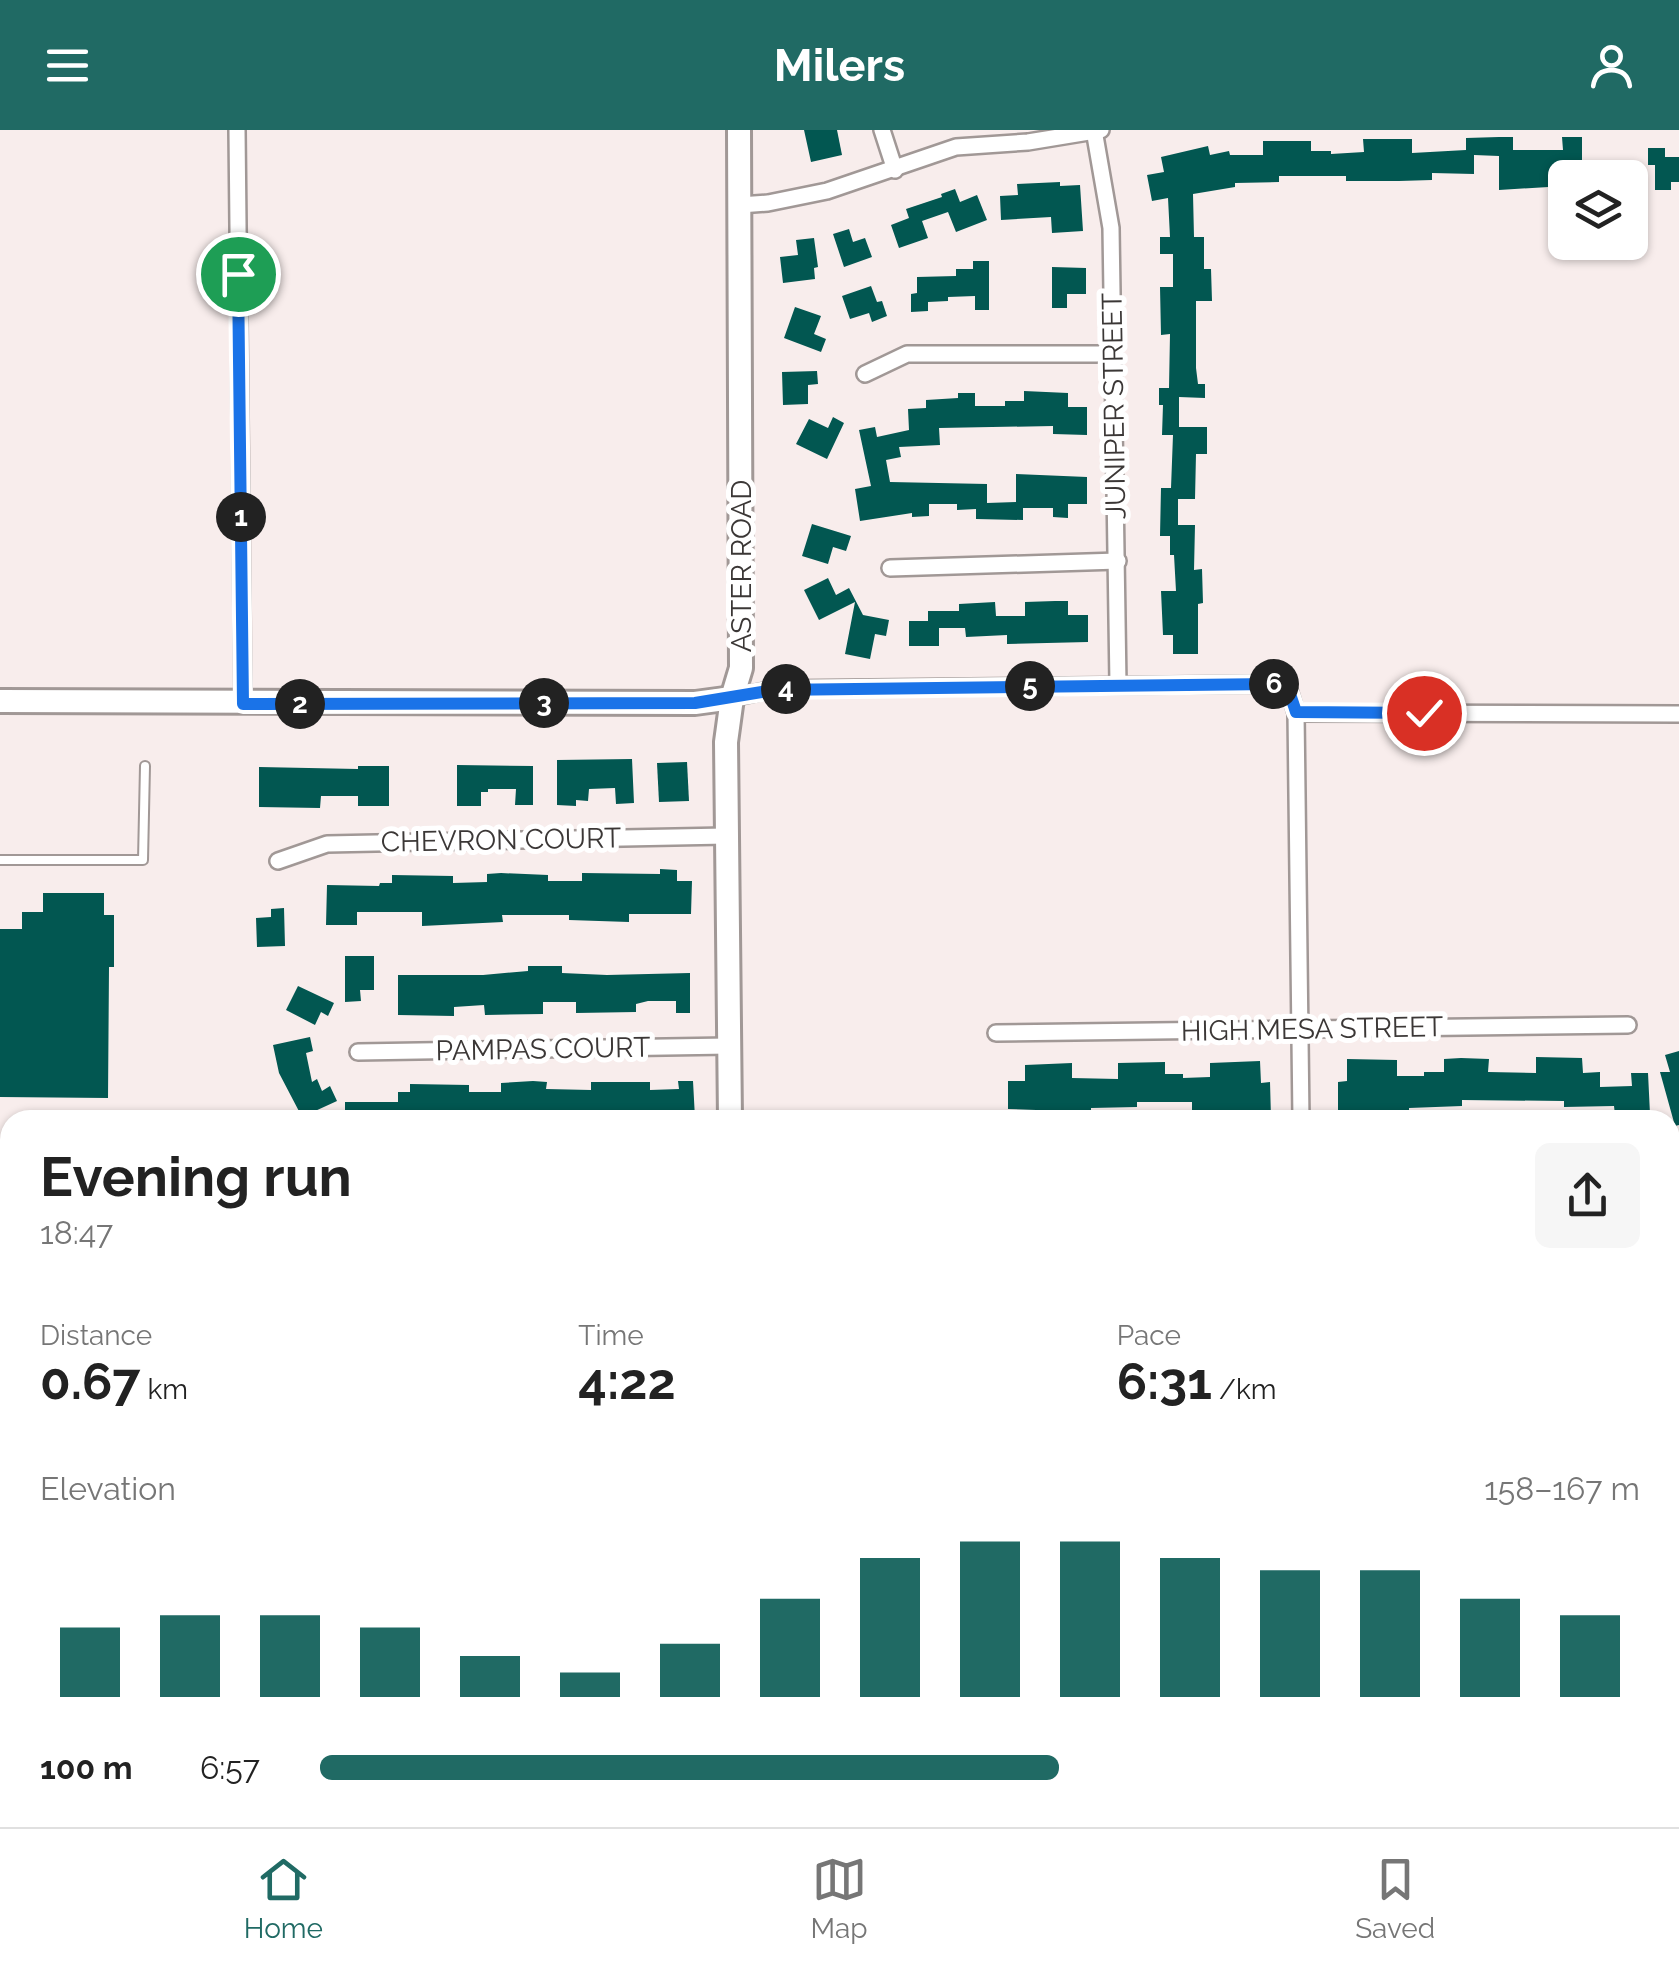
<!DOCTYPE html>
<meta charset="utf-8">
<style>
body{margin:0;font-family:Raleway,sans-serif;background:#f6f6f6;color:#222;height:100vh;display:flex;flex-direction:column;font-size:38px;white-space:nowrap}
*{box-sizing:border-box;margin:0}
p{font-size:32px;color:#767676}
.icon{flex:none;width:55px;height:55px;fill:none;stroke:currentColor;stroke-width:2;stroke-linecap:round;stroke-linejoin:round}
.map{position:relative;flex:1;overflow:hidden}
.drawer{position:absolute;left:0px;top:980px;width:1680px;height:718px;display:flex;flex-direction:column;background:#fff;border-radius:30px 30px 0 0;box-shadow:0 2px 8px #0004}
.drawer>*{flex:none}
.buttons{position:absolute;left:1548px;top:30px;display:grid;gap:20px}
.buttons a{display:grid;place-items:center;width:100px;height:100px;border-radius:15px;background:#fff;box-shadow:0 2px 8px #0004;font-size:50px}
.pin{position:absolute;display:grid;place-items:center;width:85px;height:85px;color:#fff;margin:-42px;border:5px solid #fff;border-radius:50%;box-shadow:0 2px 10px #0007}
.km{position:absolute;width:50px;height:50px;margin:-25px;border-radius:50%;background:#222;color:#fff;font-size:28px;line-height:50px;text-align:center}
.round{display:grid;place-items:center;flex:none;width:105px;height:105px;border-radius:15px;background:#f6f6f6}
.summary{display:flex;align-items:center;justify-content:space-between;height:170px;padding:0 40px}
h1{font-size:55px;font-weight:700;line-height:75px}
.stats{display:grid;grid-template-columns:repeat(3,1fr);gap:15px;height:170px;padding:10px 40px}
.stats div{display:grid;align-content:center}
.stats b{font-size:50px;font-weight:700}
.stats small{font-size:28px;font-weight:400}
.stats p{font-size:28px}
.chart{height:280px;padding:20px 40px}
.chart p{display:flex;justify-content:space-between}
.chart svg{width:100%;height:180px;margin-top:10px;stroke:#206a64;stroke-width:6}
ul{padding:0 40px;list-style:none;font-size:32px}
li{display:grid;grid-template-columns:160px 120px 1fr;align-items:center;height:75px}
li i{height:25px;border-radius:12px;background:#206a64}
header{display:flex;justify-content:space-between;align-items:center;height:130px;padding:0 40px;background:#206a64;color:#fff;font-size:45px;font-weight:700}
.dock{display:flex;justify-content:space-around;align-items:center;height:140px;border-top:2px solid #e0e0e0;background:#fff;font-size:28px;color:#767676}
.dock a{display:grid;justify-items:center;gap:5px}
.dock .on{color:#206a64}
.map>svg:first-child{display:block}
</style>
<header><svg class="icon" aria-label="menu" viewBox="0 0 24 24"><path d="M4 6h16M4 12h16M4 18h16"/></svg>Milers<svg class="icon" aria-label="person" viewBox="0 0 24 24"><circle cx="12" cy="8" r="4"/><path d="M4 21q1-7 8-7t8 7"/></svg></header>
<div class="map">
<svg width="1679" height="1697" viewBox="0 0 1679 1697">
<rect width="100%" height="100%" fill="#f8edec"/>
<g fill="#025751">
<path d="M804 0H837L842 25 811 32Z"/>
<path d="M1499 7H1513V20H1563L1562 7H1582V48H1565V56L1499 60V26L1474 25V44L1432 43V50L1399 51H1346V46H1279V52L1235 53V57L1193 64 1194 107H1204V139H1211L1212 171H1196V238L1198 254H1205V268L1179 267V297H1207V324H1196L1195 369H1178V395H1195L1194 440 1202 439 1203 473 1198 474V524H1173V505H1163L1161 461H1176L1174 425H1170V406H1160L1161 358H1171L1173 305H1162L1163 275H1159V258H1169L1170 204 1161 205 1160 157H1173V124H1160V107H1170L1168 68 1152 71 1147 45 1164 42 1161 27 1208 16 1210 25 1229 21 1230 25H1263V11H1311V21H1331V24L1364 22 1363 9H1412V23L1466 20V8Z"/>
<path d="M1648 18H1665V27H1679V52H1671V60H1655V35H1648Z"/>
<path d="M1060 52V56L1080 55 1083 101 1052 103 1051 87 1001 90 1000 66 1018 65 1017 54Z"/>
<path d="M955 59 960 72 977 65 987 90 956 102 948 82 922 91 928 108 899 118 891 95 909 88 906 79 942 67 941 64Z"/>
<path d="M849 99 853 112 865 108 872 127 844 137 833 104Z"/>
<path d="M814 108 818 137 814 138 815 149 783 153 780 127 798 125 796 110Z"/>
<path d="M973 131H989V180H975V166L948 167V171L928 172V181L911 182V164L917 163V147L956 146V139H973Z"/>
<path d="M1052 137 1086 138V164H1067V178H1052Z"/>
<path d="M871 156 877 172 882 171 887 186 872 192 869 183 850 189 842 166Z"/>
<path d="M795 177 821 186 814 204 826 209 821 222 784 208Z"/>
<path d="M817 241 818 254 808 255V274L783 275 782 242Z"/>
<path d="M1024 261 1068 263V277H1087V305L1053 304V296L939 298 940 315 899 317 901 327 886 330 890 352 987 354V373L1016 372V344L1087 347V374H1068V388L1053 387V378H1023V390L976 389V379L957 380V374H929V386L912 387V383L860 391 855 359 871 356 859 300 875 297 877 307 909 300 908 279 926 278V270L958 268V263H975V276H1005V271H1024Z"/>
<path d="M833 287 844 293 827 329 796 314 809 289 828 298Z"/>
<path d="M812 394 851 406 846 421 833 417 828 434 802 426Z"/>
<path d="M828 448 836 465 849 458 863 485 889 490 886 506 875 504 870 529 845 524 855 472 819 490 804 460Z"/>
<path d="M1055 471H1068V485H1088V512L1007 514V505L966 507 965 498H939V516H909V491H928V481H959V474L995 472 996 486H1025V472Z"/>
<path d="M632 629 634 673 616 674 615 658 589 659 588 671 576 670V676L557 675V630Z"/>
<path d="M687 632 689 671 659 672 657 633Z"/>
<path d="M457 635 533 636V675H515L516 659H488V662H481V676H457Z"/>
<path d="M358 636H389V676H358V666H321L320 678 259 677V637L358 639Z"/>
<path d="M660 739 677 740V751H692L691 784H629V792L569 790V785H502L503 792 422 796V782H357V795H326L327 755 379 756 380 753H392V745L453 746V753L487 752V744L501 743 548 745V751H582V743L660 744Z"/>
<path d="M43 763H104V785H114V837H109L108 968 0 967V799H22V782H43Z"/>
<path d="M284 778 285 816 257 817 256 788 271 787V779Z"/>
<path d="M345 826H374V860H360L361 871 345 872Z"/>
<path d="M528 836H562V843L607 845 690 843V883H676V871H648L636 874V882L576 883V872H543V884L485 885 484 875 454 877V886L398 885V845H483L528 841Z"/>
<path d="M298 856 334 873 328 886 321 882 315 895 286 880Z"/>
<path d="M310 907 313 921 306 923 312 952 317 949 322 961 330 956 337 971 302 987 279 943 273 915Z"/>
<path d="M1679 921V995L1675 996 1660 942H1670L1665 925Z"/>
<path d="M1536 927 1582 928 1583 943 1600 942V957L1632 956 1631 943H1648L1650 984 1615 985 1614 976 1564 977V971L1462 970V976L1409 978V983H1367V987H1338V952L1347 951V929L1397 930V946H1424V942H1444V929L1461 928 1489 929 1488 942 1536 943Z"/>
<path d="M1260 931 1261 953 1270 952 1271 988 1243 989 1242 981 1192 983V972H1137V977L1091 978V982L1008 979V951H1025V935L1072 933V948L1118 949V933L1165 932V944H1183V948L1210 947V933Z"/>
<path d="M533 951 547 952 546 959 591 960V952H650V960L679 959 678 951H693L695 988 345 990V972H398V962H410V954L469 955V962H501V953Z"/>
</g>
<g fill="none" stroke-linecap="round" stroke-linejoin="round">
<defs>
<path id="lane" d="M0 730H143L145 636"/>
<g id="street">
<path d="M237 0 243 574"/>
<path d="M882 0 895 40"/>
<path d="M1094 0 1111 98 1118 554"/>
<path d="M740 75 768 73 827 61 956 17 1028 12 1101 0"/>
<path d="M865 244 907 224H1113"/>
<path d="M890 438 1118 431"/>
<path d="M732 568 774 559 1274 554 1290 563 1296 583 1301 990"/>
<path d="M1296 583 1679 584"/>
<path d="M278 731 327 714 726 706"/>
<path d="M996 903 1628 895"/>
<path d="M358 922 729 916"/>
<path d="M1670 1498H1673"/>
<path d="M0 1570H10"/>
<path d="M1670 1683H1674"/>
<path d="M979 1692 1423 1688"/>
</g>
<g id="secondary">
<path d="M0 571 695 573 732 568"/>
<path d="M730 990 726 612 732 568 741 538 739 0"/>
<path d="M738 1688V1697"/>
</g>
</defs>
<use href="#lane" stroke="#a19896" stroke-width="12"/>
<use href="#street" stroke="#a19896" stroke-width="20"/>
<use href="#secondary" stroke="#a19896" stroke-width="28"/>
<use href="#lane" stroke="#fff" stroke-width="8"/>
<use href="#street" stroke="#fff" stroke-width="15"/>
<use href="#secondary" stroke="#fff" stroke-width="22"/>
</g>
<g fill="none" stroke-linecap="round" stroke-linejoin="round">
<defs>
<path id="route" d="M238 144 243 574 695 573 774 560 1274 554 1290 564 1296 582 1424 583"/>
</defs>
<use href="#route" stroke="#fff" stroke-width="20"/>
<use href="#route" stroke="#1a73e8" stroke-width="12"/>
</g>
<g text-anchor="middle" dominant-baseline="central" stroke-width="10" stroke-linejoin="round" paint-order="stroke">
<g font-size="28" fill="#3b3736" stroke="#fff">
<text transform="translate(1114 276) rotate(-91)">JUNIPER STREET</text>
<text transform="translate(741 436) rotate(-90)">ASTER ROAD</text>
<text transform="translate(501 710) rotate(-1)">CHEVRON COURT</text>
<text transform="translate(1312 899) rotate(-1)">HIGH MESA STREET</text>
<text transform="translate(543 919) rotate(-1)">PAMPAS COURT</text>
</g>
</g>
</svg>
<div class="buttons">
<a><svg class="icon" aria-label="layers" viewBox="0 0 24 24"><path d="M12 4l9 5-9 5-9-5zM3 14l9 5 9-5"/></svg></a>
</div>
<div class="pin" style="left:238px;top:144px;background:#1e9e55"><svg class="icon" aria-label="arrive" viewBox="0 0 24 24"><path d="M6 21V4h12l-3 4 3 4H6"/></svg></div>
<div class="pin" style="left:1424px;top:583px;background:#d93025"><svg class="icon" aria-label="check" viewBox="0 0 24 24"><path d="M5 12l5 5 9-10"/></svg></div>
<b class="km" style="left:241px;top:387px">1</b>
<b class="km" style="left:300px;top:574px">2</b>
<b class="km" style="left:544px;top:573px">3</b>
<b class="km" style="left:786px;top:559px">4</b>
<b class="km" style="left:1030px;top:556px">5</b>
<b class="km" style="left:1274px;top:554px">6</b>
<section class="drawer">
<div class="summary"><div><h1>Evening run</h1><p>18:47</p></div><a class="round"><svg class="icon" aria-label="share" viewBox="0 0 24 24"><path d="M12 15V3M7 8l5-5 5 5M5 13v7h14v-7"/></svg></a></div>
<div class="stats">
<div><p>Distance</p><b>0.67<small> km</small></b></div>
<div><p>Time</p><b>4:22</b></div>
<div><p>Pace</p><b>6:31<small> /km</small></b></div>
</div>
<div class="chart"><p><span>Elevation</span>158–167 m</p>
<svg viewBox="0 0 160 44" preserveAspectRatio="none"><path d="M5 44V27M15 44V24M25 44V24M35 44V27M45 44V34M55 44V38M65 44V31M75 44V20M85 44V10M95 44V6M105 44V6M115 44V10M125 44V13M135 44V13M145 44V20M155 44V24"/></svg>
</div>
<ul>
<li><b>100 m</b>6:57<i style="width:56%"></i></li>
</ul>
</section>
</div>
<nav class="dock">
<a class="on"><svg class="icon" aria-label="home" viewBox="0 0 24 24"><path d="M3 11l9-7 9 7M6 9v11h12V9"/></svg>Home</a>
<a><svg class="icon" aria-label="map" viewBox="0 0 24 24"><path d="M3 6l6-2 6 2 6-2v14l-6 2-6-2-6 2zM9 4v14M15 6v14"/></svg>Map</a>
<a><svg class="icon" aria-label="saved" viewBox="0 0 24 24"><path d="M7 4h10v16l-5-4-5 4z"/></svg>Saved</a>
</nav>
